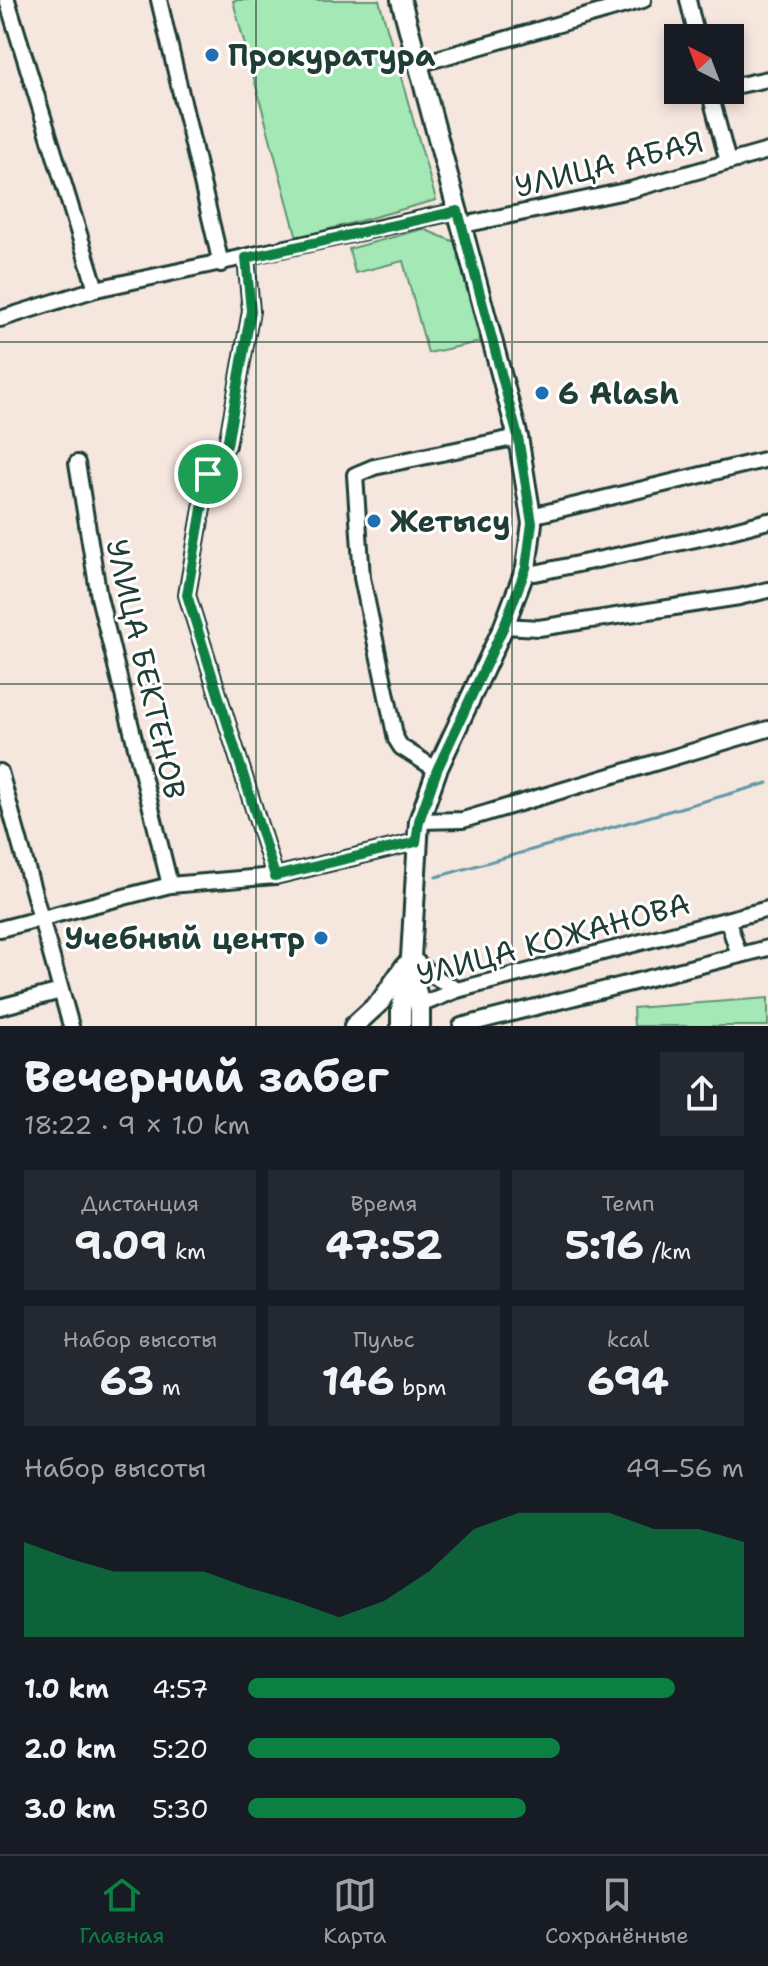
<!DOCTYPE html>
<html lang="ru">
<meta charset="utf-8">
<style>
body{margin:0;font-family:"Shantell Sans",sans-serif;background:#242831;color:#f1f3f6;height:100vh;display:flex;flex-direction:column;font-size:30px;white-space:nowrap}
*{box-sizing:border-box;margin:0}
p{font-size:26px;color:#9ea1a6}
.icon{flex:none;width:44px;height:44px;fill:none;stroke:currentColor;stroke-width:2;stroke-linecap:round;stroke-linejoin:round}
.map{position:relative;height:1026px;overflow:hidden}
.drawer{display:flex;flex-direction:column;background:#171b24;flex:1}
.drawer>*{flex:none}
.needle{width:52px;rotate:318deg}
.tools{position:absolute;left:664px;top:24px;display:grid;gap:16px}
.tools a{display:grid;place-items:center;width:80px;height:80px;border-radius:0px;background:#171b24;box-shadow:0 4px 12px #0003;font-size:40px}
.pin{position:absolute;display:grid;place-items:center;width:68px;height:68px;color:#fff;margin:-34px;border:4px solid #fff;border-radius:50%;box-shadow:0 2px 8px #0007}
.round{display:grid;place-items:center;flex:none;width:84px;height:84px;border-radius:0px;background:#242831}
.head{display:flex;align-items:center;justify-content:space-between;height:136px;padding:0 24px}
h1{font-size:44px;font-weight:700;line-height:60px}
.stats{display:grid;grid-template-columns:repeat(3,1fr);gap:12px;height:136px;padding:8px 24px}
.stats div{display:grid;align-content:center;border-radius:0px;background:#242831;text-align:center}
.stats b{font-size:40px;font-weight:700}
.stats small{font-size:22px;font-weight:400}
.stats p{font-size:22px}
.chart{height:224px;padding:16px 24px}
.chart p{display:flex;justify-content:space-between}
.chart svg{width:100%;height:144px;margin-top:8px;fill:#0b8043;opacity:.7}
ul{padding:0 24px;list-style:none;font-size:26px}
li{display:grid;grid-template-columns:128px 96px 1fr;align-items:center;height:60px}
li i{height:20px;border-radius:10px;background:#0b8043}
.tabs{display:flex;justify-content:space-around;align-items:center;height:112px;border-top:2px solid #363941;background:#171b24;font-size:22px;color:#9ea1a6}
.tabs a{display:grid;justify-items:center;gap:4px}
.tabs .current{color:#0b8043}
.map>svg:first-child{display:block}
</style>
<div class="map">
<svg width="768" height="1026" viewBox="0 0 768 1026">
<rect width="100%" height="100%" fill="#f5e6de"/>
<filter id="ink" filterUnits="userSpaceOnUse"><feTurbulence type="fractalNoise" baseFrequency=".0125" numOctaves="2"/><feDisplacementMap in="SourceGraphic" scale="16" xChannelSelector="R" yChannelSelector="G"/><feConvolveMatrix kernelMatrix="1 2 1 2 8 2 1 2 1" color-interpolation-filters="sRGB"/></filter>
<g filter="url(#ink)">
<g fill="#a4e9b5" stroke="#629374" stroke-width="2">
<path d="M236 0H379L436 200 297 238 233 1Z"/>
<path d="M423 229 455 242 480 342 428 353 403 261 355 273 349 249Z"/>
<path d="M768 998V1026H634L633 1008Z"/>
</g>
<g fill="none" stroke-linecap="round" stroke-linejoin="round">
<path stroke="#6199a4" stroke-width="3" d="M436 877 768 783"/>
<defs>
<g id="minor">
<path d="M7 0 96 289"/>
<path d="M159 0 221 264"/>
<path d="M688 0 697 38"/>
<path d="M419 64 643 0"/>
<path d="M730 87 768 79"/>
<path d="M709 90 728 162"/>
<path d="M463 225 630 190 768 151"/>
<path d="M246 258 251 311 227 445 208 474 187 595 275 876"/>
<path d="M0 319 96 289 458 211"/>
<path d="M77 463 99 597 170 885"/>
<path d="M531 516 768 459"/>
<path d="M526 568 535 573 715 535 768 521"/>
<path d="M504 626 539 628 739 597 768 590"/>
<path d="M437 770 401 747 396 739 362 578 355 475 374 467 518 437"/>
<path d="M0 772 71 1026"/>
<path d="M419 821 463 820 768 729"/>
<path d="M728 921 739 955"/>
<path d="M0 929 170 885 275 876 416 842"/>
<path d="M411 957 432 975 457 990"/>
<path d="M420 1005 457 990 768 909"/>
<path d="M0 1007 61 991"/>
<path d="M461 1026 768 948"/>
</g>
<g id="major">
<path d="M401 0 518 437 532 523 526 568 504 626 437 770 419 821 411 957 401 1010V1026"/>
<path d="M412 974 420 1005V1026"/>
<path d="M354 1026 381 1001 405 966"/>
</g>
</defs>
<use href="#minor" stroke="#1f3d34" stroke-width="20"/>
<use href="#major" stroke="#1f3d34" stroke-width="24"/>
<use href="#minor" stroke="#fff" stroke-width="14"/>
<use href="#major" stroke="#fff" stroke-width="18"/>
</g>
</g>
<g fill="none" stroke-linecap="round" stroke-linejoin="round" filter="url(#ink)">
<defs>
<path id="route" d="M458 211 518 437 532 523 526 568 504 626 437 770 419 821 416 842 275 876 187 595 208 474 227 445 251 311 246 258Z"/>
</defs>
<use href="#route" stroke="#fff" stroke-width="16"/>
<use href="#route" stroke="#0b8043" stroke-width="10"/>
</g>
<path fill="none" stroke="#1f3d34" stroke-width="2" stroke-opacity="0.55" d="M256 0V1026M512 0V1026M0 342H768M0 684H768"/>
<g fill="#1f6fb2" stroke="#fff" stroke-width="3">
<circle cx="212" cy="55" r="8"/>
<circle cx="542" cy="393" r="8"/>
<circle cx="374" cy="521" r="8"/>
<circle cx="321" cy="938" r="8"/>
</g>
<g text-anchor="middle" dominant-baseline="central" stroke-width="6" stroke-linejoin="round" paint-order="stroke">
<g font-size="30" font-weight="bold" fill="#1f3d34" stroke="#fff" text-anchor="start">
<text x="228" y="55">Прокуратура</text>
<text x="558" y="393">6 Alash</text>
<text x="390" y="521">Жетысу</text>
<text x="305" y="938" text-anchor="end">Учебный центр</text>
</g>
<g font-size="30" fill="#1f3d34" stroke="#fff">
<text transform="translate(609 164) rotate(-14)">УЛИЦА АБАЯ</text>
<text transform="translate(146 669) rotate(77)">УЛИЦА БЕКТЕНОВ</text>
<text transform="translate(553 939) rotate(-15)">УЛИЦА КОЖАНОВА</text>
</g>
</g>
</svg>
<div class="tools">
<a><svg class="needle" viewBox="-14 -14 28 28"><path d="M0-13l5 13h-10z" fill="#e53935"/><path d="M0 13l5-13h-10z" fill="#9ea1a6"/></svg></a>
</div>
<div class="pin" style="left:208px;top:474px;background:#1e9e55"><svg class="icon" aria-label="arrive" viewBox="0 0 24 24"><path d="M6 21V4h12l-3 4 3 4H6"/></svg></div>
</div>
<section class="drawer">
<div class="head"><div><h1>Вечерний забег</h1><p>18:22 · 9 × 1.0 km</p></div><a class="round"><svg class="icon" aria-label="share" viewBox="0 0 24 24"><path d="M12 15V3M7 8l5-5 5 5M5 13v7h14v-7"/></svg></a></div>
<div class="stats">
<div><p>Дистанция</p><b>9.09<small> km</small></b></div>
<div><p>Время</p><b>47:52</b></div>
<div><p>Темп</p><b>5:16<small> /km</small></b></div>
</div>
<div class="stats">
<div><p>Набор высоты</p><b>63<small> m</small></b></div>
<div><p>Пульс</p><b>146<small> bpm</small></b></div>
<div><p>kcal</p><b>694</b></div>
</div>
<div class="chart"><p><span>Набор высоты</span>49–56 m</p>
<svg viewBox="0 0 160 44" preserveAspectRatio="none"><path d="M0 44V15L10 20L20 24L30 24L40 24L50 29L60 33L70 38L80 33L90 24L100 11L110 6L120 6L130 6L140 11L150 11L160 15V44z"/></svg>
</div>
<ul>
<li><b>1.0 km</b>4:57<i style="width:86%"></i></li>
<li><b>2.0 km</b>5:20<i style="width:63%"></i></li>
<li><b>3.0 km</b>5:30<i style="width:56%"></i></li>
</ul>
</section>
<nav class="tabs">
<a class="current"><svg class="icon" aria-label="home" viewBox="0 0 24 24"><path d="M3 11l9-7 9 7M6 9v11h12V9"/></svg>Главная</a>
<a><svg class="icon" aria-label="map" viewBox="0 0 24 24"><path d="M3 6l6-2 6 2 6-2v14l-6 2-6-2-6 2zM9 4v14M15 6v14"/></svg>Карта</a>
<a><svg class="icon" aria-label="saved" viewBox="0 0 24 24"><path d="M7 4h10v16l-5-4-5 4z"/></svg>Сохранённые</a>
</nav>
